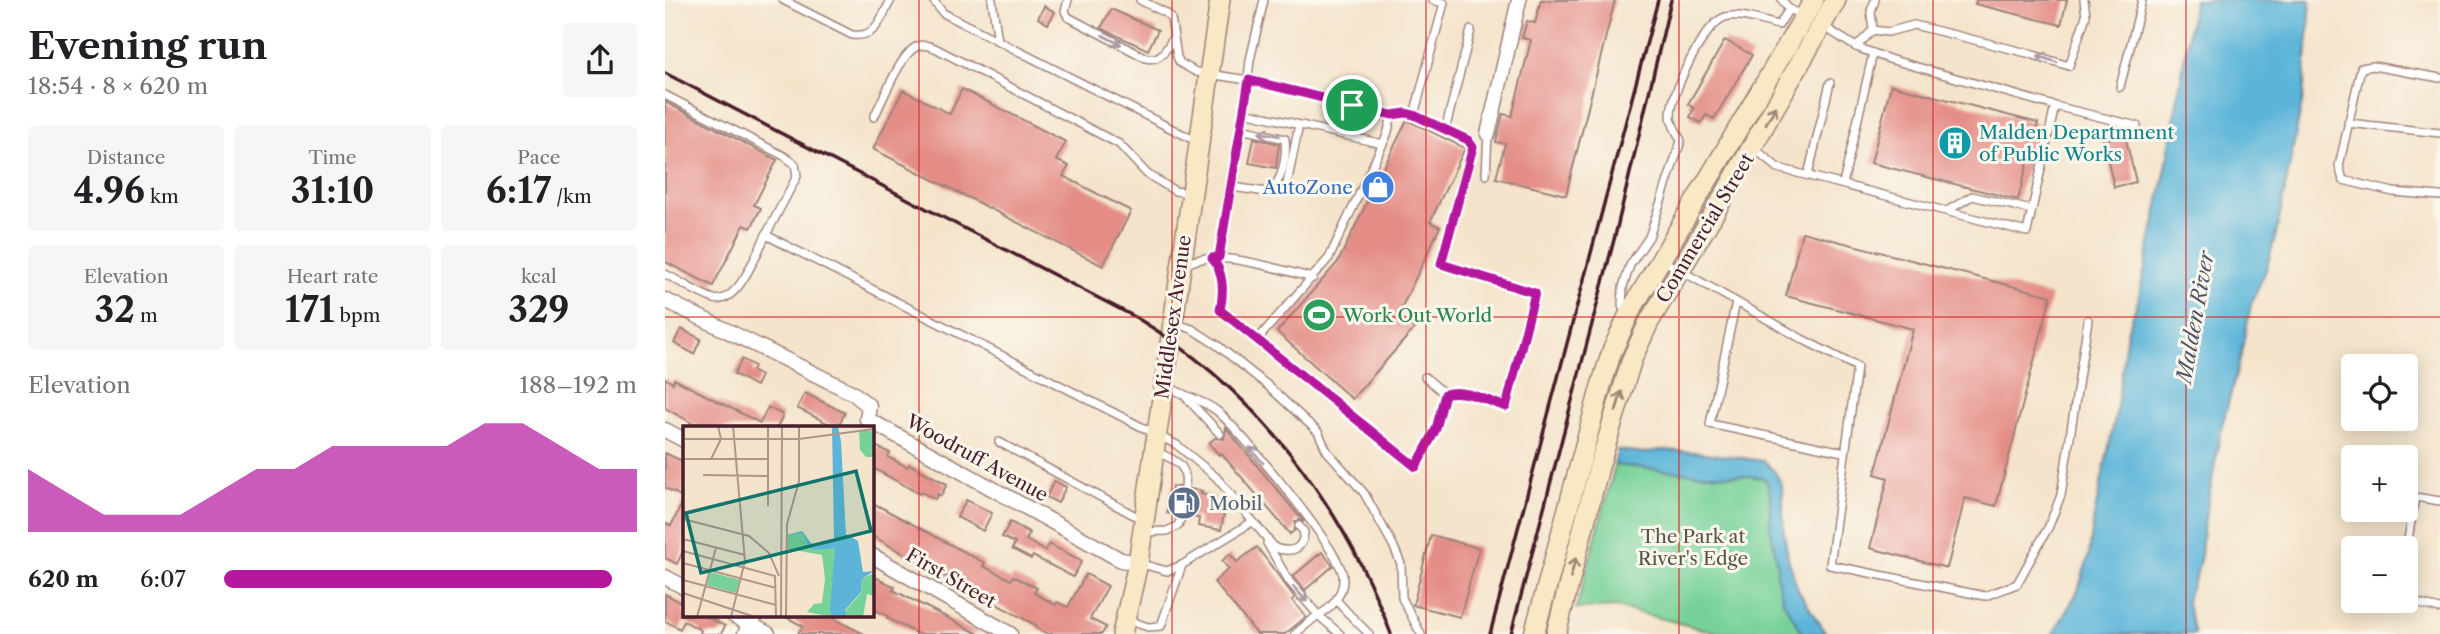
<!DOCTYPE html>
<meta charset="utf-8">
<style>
body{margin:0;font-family:"Libre Caslon Text",serif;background:#f6f6f6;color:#202124;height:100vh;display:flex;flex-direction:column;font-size:26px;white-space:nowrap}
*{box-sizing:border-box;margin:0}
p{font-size:23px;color:#757577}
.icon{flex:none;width:38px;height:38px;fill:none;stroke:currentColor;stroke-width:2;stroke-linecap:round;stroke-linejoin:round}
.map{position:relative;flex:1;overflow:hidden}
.panel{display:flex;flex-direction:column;background:#fff;width:665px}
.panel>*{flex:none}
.controls{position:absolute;left:1676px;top:354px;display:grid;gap:14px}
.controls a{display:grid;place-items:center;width:77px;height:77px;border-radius:7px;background:#fff;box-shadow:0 4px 18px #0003;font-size:35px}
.pin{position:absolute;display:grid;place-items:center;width:60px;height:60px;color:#fff;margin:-30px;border:4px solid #fff;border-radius:50%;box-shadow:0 2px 7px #0007}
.round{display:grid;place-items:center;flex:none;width:74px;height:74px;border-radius:7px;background:#f6f6f6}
.head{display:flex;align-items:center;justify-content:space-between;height:119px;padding:0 28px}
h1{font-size:38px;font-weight:800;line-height:52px}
.figures{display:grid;grid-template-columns:repeat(3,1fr);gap:10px;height:119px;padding:7px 28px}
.figures div{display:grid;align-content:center;border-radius:7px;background:#f6f6f6;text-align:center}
.figures b{font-size:35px;font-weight:800}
.figures small{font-size:19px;font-weight:400}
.figures p{font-size:19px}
.chart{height:196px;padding:14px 28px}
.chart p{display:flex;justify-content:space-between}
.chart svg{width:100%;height:126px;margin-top:7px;fill:#b5179e;opacity:.7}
ul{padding:0 28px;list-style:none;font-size:23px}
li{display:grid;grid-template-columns:112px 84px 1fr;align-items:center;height:52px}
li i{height:18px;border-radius:9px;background:#b5179e}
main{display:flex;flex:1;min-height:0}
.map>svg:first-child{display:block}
</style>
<main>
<section class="panel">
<div class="head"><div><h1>Evening run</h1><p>18:54 · 8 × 620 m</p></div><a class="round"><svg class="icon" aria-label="share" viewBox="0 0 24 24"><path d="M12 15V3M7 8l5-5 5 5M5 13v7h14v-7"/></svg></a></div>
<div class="figures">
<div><p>Distance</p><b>4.96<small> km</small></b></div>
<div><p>Time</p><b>31:10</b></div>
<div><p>Pace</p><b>6:17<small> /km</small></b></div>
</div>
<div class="figures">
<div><p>Elevation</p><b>32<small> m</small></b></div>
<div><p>Heart rate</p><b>171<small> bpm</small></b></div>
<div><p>kcal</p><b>329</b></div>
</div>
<div class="chart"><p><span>Elevation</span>188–192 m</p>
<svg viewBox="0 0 160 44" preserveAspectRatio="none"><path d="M0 44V22L10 30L20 38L30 38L40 38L50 30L60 22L70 22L80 14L90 14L100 14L110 14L120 6L130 6L140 14L150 22L160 22V44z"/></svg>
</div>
<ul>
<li><b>620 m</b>6:07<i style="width:94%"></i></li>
</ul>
</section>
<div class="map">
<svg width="1775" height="634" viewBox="0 0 1775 634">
<rect width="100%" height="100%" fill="#fbf7ec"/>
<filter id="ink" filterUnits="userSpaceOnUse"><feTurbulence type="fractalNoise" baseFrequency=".0143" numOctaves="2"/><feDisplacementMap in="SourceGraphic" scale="14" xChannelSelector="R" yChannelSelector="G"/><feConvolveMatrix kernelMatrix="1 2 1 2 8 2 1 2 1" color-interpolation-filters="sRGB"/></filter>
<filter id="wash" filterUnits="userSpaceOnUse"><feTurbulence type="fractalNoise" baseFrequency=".00686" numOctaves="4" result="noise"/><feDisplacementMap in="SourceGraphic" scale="28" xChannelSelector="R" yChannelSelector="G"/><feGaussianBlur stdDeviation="1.57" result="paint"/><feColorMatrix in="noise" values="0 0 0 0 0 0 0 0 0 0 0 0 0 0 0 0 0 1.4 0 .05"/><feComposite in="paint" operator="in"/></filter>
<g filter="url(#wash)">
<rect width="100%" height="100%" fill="#f4e4cb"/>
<path fill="#77d299" stroke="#607862" stroke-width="2" d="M951 462 1106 478 1108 530 1144 634H1057L951 607 911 609Z"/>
<g fill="#5cb5d9" stroke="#536a82" stroke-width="2">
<path d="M1529 0H1646L1638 97 1612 230 1601 270 1586 304 1576 356 1557 426 1538 529 1536 555 1531 576 1521 600 1530 634H1388L1413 591 1424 554 1429 516 1451 413 1462 332 1473 301 1501 168Z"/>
<path d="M953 450 980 453 995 450 1031 452 1099 461 1110 472 1117 485 1119 533 1123 558 1133 590 1161 634H1138L1118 601 1112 578V563L1105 526V495L1102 482 1098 478 1082 476 1023 473 949 465Z"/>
</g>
<g id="blocks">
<g fill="#e48d87">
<path d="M876 0H950L901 195 831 178 840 144 831 142 838 114 847 116 866 40 857 38 862 21 870 23Z"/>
<path d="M1311 0H1402L1396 25 1310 4Z"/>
<path d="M379 6 390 12 383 24 373 18Z"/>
<path d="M446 9 493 30 483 50 436 28Z"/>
<path d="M1060 40 1087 55 1049 119 1041 115 1036 123 1025 117 1029 108 1023 104Z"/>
<path d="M1226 85 1373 123 1353 200 1206 163Z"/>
<path d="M297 89 401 142 391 160 404 166 398 176 466 211 438 266 208 149 238 90 285 114Z"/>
<path d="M0 102 112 160 89 205 96 208 86 228 79 225 48 286 0 262Z"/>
<path d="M742 120 800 148 765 222 775 227 733 315 749 329 687 399 612 332 673 262Z"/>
<path d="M1460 135 1471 182 1449 187 1438 140Z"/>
<path d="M589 138 614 144 611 168 584 163Z"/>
<path d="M1137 232 1386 296 1331 506 1300 498 1282 568 1205 548 1223 478 1210 474 1248 329 1121 296Z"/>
<path d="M16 329 36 339 29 354 9 343Z"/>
<path d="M77 359 89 366 87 371 96 376 91 386 69 374Z"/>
<path d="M0 378 8 383 9 379 95 423 103 407 118 415 112 428H36L0 408Z"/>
<path d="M140 393 180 413 172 428 132 408Z"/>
<path d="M561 428 639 522 634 520 630 522V530L625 534 556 453 554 455 544 443 550 438 559 439Z"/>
<path d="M206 444 225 453 223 457 242 467 244 464 282 484 276 496 273 494 270 499 256 492 255 494 206 467Z"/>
<path d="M0 453 19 462V488L16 496 0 488Z"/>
<path d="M389 481 401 487 393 503 381 497Z"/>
<path d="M507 486 514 487 519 494 526 489 537 491 536 494 550 497 548 506 560 508 556 530 533 526 534 518 523 517 522 512 518 509 514 510 511 514 502 513Z"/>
<path d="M19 499V549L12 564 0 558V523L6 526Z"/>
<path d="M301 500 327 513 318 531 292 517Z"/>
<path d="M206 502 320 563 318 566 346 580 348 576 372 588 369 593 391 605 392 602 403 607 421 574 443 586 425 619 441 627 437 634H383L371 628 372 626 234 551 206 535Z"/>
<path d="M345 522 365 533 361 540 380 551 384 544 417 561 408 577 368 556 366 559 347 549 350 543 337 537Z"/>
<path d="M766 535 814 548 795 617 748 605Z"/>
<path d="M592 547 630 598 627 600 641 617 620 634H592L549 582 564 569 557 561 565 554 572 562Z"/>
<path d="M657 552 668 566 640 590 628 576Z"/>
<path d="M206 575 230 587 228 590 314 634H253L222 618 223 616 206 608Z"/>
<path d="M0 594 19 604V615H38L60 626 56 634H35L36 630 19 621 15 629 0 621Z"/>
<path d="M117 615H171L169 619 199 634H133L138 626Z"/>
</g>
</g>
</g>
<g filter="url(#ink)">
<use href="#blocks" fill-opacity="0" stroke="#9f827b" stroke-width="2"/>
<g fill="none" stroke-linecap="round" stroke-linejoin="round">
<defs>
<g id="service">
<path d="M118 0 187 35C212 38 215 19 226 0"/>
<path d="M268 0 278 13 533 142"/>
<path d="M327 0 333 41"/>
<path d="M403 0 400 11 403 17 481 58C496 61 501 50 508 38"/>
<path d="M475 0 501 13 506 18 512 57 515 63 531 72 576 79 727 115 741 113 749 115 803 140 808 147 776 264 870 293 841 407C823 401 798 387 780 394L771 429 751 467 555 310C559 293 559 272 547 258"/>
<path d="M1117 0 1124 9 1138 16"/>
<path d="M1208 30 1206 11 1210 0"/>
<path d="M1191 47 1208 30 1223 32 1249 25 1362 53 1404 66 1421 16 1419 0"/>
<path d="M1775 78 1708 66 1696 68 1674 166 1678 180 1728 192 1775 196"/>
<path d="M1455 87 1477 0"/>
<path d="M0 95 119 156 130 164 132 176 101 235"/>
<path d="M1390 106 1472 126"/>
<path d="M579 112 718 144"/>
<path d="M749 115 779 3 767 0"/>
<path d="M209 117C218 100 236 52 253 46 259 44 264 46 270 48L454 144 482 174 510 191 525 193"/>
<path d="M1683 123 1775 133"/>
<path d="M576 129 620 139C622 155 618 183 603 192"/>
<path d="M780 130 806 30"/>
<path d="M1089 148 1113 168 1362 232 1390 106 1224 59 1191 47 1158 26"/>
<path d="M821 175 823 134"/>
<path d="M1143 175 1165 83"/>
<path d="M1178 184 1208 53"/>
<path d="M567 187 602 192 617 191 622 184 634 125"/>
<path d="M1282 211 1307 196 1367 210"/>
<path d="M554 257 579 112 585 60 599 0"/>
<path d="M997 260 1137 339 1192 367 1165 565 1320 596 1352 584 1384 526 1396 495 1423 320"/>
<path d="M520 266C542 245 620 271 648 278"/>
<path d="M0 274C15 281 33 294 49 299 73 305 92 252 101 235L512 445 551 477 610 548C625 553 638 551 639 532L634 526"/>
<path d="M1071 302 1045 424 1178 452"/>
<path d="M960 312 957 306 958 287 965 265 984 237 1016 141C1013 133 1006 125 1006 116 1005 94 1039 24 1060 17 1075 12 1098 22 1114 25L1124 9"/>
<path d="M509 323 527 329 552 345 602 385 653 432 662 451 699 493 728 545 736 564 737 598 756 634"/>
<path d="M592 340 664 258 722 135 727 115"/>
<path d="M760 377 780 394"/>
<path d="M501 386 518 394 555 434"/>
<path d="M518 394C529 399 542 403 552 411 574 429 678 553 678 577 679 593 667 609 653 615L624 581 602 543"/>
<path d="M334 442 478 520"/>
<path d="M492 452C512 461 523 464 520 488"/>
<path d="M478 532 502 531 513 526 517 515"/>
<path d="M1741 552 1750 497 1775 501"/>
<path d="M473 563 502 571 517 565 587 522"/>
<path d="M671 600 684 614"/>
<path d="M1739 600 1775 609"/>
<path d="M687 617 704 634"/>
<path d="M462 620 483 627 496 626 517 565"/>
<path d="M630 634 653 615 675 634"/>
</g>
<g id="minor">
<path d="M823 134 854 0"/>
<path d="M0 300 188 393 204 406 202 419 456 560 473 563"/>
<path d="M0 430 19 440"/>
<path d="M206 555 345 634"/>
<path d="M0 577 19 587"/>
<path d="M68 615 103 634"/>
<path d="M80 634 91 615"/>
</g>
<g id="secondary">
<path d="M457 634 473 563 555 0"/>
<path d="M869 634 936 386 947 351 965 312 1149 0"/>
<path d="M891 634 934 467 967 359 984 322 1047 217 1171 0"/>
</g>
</defs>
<use href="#service" stroke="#9f827b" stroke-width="10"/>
<use href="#minor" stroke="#9f827b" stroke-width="17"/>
<use href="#secondary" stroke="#9f827b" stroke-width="22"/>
<use href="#service" stroke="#fff" stroke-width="7"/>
<use href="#minor" stroke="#fff" stroke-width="14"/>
<use href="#secondary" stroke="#f8e8c3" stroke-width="19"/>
<g stroke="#4a1f2b" stroke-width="3.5">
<path d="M0 73 472 318C591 390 678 504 726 634"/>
<path d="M825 634 993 0"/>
<path d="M846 634 951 232 1006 0"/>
</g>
</g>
<defs><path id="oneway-shaft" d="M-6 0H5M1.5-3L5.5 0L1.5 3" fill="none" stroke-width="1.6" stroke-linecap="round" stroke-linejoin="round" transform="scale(1.75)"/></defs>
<g stroke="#ae9aa0">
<use href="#oneway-shaft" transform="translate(447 40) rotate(27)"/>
<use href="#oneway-shaft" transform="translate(1382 59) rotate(-162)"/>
<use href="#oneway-shaft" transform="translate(604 134) rotate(-170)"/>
<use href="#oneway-shaft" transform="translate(591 455) rotate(-131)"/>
<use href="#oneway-shaft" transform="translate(635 594) rotate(48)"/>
</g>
<g stroke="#a18477">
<use href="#oneway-shaft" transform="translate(1106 115) rotate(-60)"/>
<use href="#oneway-shaft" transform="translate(954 401) rotate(-73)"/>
<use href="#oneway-shaft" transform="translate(908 568) rotate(-75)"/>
</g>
</g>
<g fill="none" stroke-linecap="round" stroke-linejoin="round" filter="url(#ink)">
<defs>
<path id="route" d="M584 80 727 115 741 113 749 115 803 140 808 147 776 264 870 293 841 407C823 401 798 388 780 394L771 429 751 467 555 310C559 293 559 272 547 258L554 257Z"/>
</defs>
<use href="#route" stroke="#fff" stroke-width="14"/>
<use href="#route" stroke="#b5179e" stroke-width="9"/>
</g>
<path fill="none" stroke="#d62828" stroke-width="2" stroke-opacity="0.55" d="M254 0V634M507 0V634M761 0V634M1014 0V634M1268 0V634M1521 0V634M0 317H1775"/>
<defs>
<symbol id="building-disc" viewBox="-11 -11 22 22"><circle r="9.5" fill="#0f9aa8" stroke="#fbf7ec"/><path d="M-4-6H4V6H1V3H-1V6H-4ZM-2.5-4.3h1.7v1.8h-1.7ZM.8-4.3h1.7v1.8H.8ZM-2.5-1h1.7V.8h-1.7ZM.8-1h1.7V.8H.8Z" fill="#fff"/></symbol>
<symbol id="shop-disc" viewBox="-11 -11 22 22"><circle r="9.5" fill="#3f7fe0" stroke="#fbf7ec"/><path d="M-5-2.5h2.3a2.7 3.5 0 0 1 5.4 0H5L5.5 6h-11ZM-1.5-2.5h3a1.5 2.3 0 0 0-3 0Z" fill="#fff"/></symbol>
<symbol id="stadium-disc" viewBox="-11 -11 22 22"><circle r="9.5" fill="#2e9e5b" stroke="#fbf7ec"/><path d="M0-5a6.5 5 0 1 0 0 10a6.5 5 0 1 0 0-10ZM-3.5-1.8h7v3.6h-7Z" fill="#fff"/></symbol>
<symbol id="fuel-disc" viewBox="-11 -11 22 22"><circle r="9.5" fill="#5c6f8a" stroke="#fbf7ec"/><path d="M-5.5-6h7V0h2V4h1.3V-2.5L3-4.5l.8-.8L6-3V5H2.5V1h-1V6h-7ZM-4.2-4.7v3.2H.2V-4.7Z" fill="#fff"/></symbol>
</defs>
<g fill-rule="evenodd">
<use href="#building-disc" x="1271" y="124" width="38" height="38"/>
<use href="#shop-disc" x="694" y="168" width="38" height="38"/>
<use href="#stadium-disc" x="635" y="296" width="38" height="38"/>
<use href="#fuel-disc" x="500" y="484" width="38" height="38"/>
</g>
<g text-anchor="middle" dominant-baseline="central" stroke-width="6" stroke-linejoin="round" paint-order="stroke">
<g font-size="19" fill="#0d838f" stroke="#fbf7ec" text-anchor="start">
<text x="1314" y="132">Malden Departmnent<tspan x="1314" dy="22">of Public Works</tspan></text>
</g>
<g font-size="19" fill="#366cbe" stroke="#fbf7ec" text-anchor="end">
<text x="688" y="187">AutoZone</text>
</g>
<g font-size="19" fill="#4a1f2b" stroke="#fbf7ec">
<text transform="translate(1040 228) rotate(-59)">Commercial Street</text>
<text transform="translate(508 317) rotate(-82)">Middlesex Avenue</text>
<text transform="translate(312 458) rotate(29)">Woodruff Avenue</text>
<text transform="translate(286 578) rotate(30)">First Street</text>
</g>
<g font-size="19" fill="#27864d" stroke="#fbf7ec" text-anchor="start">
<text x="678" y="315">Work Out World</text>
</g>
<g font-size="19" fill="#4e5e75" stroke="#fbf7ec" text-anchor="start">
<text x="544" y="503">Mobil</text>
</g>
<g font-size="19" fill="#58554c" stroke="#fbf7ec">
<text x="1028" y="536">The Park at<tspan x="1028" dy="22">River's Edge</tspan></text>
</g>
<g font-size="21" font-style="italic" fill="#505468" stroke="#fbf7ec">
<text transform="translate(1530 317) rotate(-80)">Malden River</text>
</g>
</g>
<g transform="translate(18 426)">
<rect width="191" height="191" fill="#f4e4cb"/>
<path d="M176 5H191V31H183L177 24ZM120 106 130 122H152L150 191 124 186 131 178 139 177 142 153 139 129 105 123V108ZM27 146 57 154 53 167 24 159ZM191 147V170L184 168 180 191H162V185L178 167 179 153Z" fill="#77d299"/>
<path d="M149 0H155L158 16 163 108 175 115 180 146 191 145 179 153 178 166 162 184 163 191H149L147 184 152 122 131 124 124 118 120 107 105 109 119 105 131 121 151 114Z" fill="#5cb5d9"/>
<path fill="none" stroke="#b0958b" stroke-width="2" d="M0 13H116L191 3M0 33H85M28 33 38 13 35 0M20 49 85 50M85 80V0M0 93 66 110 86 127 96 150M0 113 62 129M0 125 92 150 93 191M0 137 93 162M0 154 93 179M0 167 72 191M14 191 33 122M48 191 62 135 50 0M98 191 99 0M103 191 104 98 116 55V0"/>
<path fill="#0f766e" fill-opacity="0.15" stroke="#0f766e" stroke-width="3.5" d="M173 45 188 105 18 147 3 87Z"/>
<rect width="191" height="191" fill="none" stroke="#4a1f2b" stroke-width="3.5"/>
</g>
</svg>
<div class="controls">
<a><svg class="icon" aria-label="locate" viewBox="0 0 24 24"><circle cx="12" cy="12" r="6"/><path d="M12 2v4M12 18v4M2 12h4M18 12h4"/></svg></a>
<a>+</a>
<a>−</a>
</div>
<div class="pin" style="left:687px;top:105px;background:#1e9e55"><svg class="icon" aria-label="arrive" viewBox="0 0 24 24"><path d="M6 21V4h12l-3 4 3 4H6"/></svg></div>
</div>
</main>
